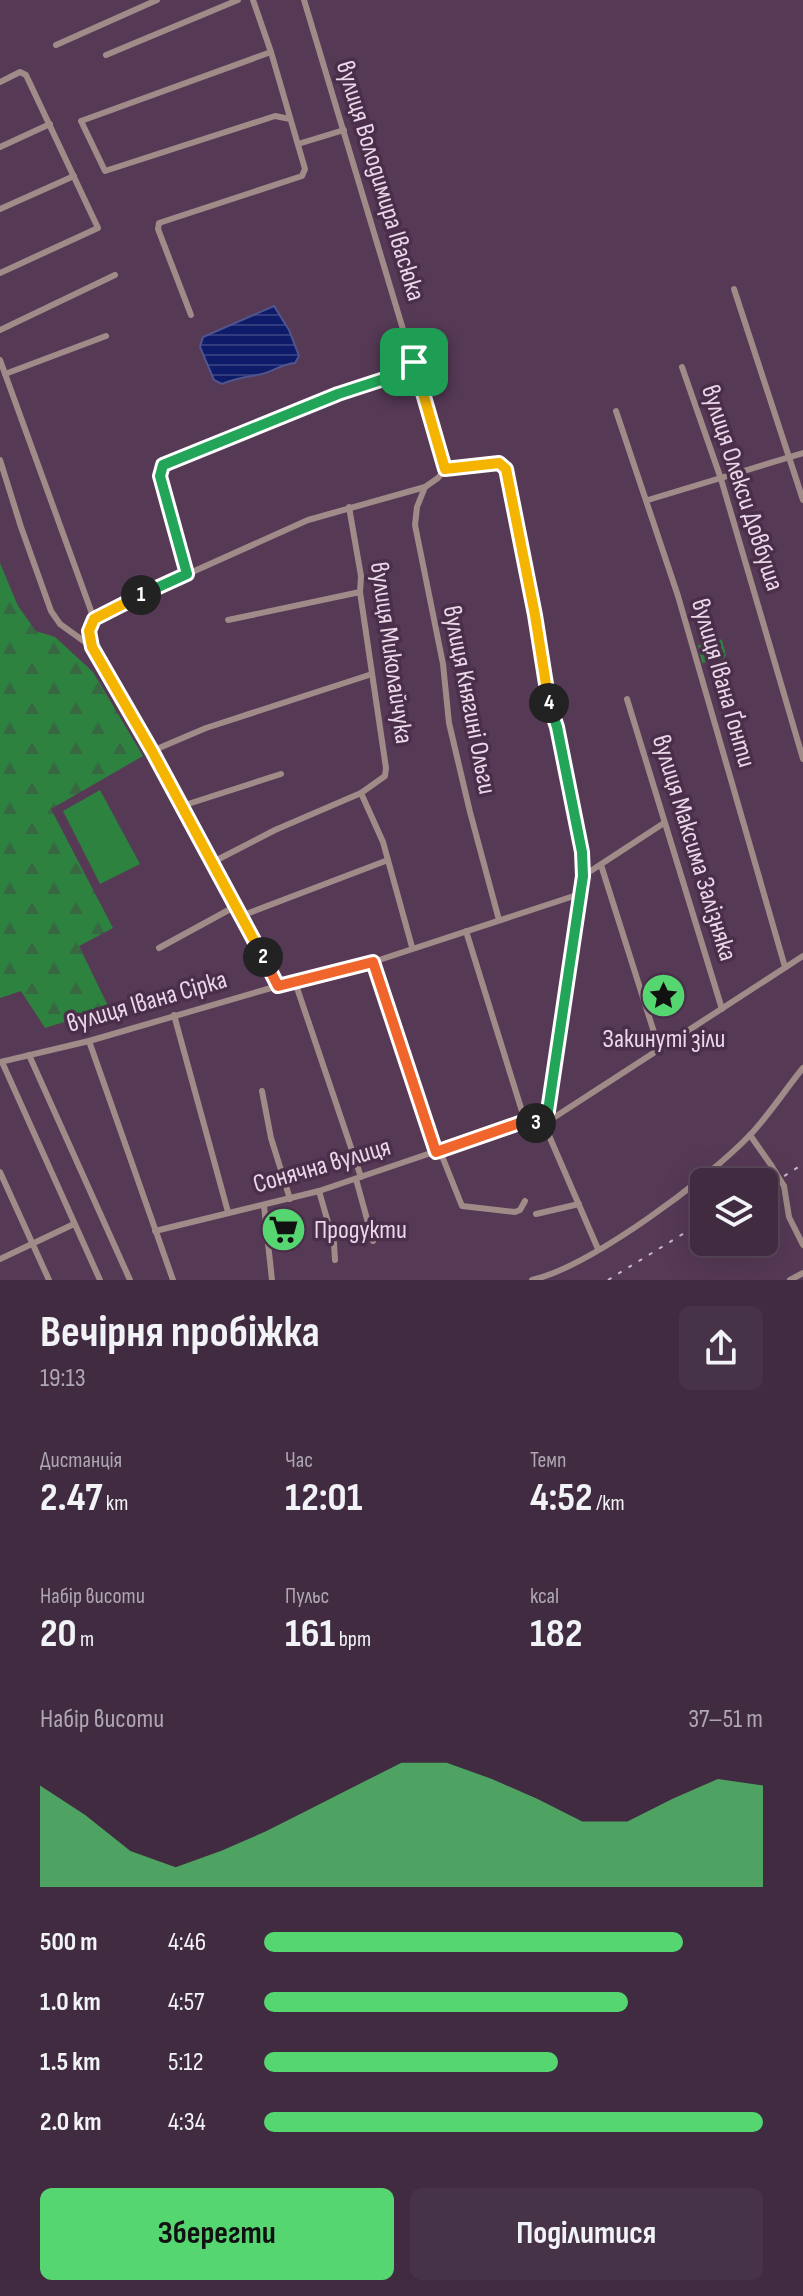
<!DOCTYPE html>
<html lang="uk">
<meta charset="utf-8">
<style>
body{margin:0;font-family:"Sofia Sans Condensed",sans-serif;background:#473347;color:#f1f3f6;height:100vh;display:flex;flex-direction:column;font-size:30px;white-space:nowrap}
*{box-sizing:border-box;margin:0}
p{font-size:26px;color:#aea7b1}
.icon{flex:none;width:44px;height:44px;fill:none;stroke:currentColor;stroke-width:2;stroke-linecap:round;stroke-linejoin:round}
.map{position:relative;height:1280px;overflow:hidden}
.panel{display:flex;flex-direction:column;background:#402b40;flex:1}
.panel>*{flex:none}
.fabs{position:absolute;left:690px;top:1168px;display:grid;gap:16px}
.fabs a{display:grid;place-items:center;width:88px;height:88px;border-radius:12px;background:#402b40;box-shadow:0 8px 32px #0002,0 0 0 2px #594759;font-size:40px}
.pin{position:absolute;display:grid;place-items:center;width:68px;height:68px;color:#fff;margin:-34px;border-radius:16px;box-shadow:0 4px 12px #0006}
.km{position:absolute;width:40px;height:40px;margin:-20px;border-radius:50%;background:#222;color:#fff;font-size:22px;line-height:40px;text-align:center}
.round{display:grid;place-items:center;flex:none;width:84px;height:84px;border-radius:12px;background:#473347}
.headline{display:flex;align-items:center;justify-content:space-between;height:136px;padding:0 40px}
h1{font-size:44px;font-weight:700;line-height:60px}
.stats{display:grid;grid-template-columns:repeat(3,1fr);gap:12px;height:136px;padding:8px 40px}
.stats div{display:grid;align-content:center}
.stats b{font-size:40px;font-weight:700}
.stats small{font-size:22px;font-weight:400}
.stats p{font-size:22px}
.chart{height:224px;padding:16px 40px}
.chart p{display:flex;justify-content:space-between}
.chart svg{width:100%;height:144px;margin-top:8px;fill:#56d671;opacity:.7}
.button{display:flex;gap:16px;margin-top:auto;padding:16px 40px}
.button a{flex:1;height:92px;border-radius:12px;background:#56d671;color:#111;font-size:32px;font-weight:700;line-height:92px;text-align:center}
.button a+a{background:#473347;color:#f1f3f6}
ul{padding:0 40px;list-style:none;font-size:26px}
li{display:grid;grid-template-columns:128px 96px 1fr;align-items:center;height:60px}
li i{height:20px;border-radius:10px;background:#56d671}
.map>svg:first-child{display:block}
</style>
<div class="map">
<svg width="803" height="1280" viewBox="0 0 803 1280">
<defs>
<pattern id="forest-firs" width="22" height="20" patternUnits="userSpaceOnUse" patternTransform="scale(2)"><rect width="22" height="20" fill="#2d8240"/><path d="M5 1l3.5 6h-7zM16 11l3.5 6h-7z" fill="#376842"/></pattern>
<pattern id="wetland-marsh" width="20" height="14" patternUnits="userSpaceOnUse" patternTransform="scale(2)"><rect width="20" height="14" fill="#2d8240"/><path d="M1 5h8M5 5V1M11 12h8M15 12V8" fill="none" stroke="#376842"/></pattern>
<pattern id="water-rules" width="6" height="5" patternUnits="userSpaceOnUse" patternTransform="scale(2)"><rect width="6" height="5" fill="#0e1b68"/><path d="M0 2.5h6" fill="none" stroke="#313b7e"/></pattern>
</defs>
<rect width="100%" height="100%" fill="#563955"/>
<path fill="url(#forest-firs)" d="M0 563 18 606 36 631 55 637 93 672 143 756 51 809 113 928 79 946 109 1008 45 1028 21 991 0 998Z"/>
<path fill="url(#wetland-marsh)" d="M719 639 722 640 726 655 723 659 702 663 698 645Z"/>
<path fill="#2d8240" d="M100 790 140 864 100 884 63 811Z"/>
<path fill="url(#water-rules)" stroke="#50548f" stroke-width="2" d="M274 306 289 330 299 356 295 363C282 364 274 371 262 374 248 377 236 378 222 384L214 380 200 347 203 337Z"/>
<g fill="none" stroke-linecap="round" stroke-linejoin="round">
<g stroke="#a08b88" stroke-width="6">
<path d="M253 0 271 52"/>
<path d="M304 0 445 469"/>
<path d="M56 45 157 0"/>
<path d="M106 55 238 0"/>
<path d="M0 82 20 72 26 75 98 228 0 273"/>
<path d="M298 144 344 130"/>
<path d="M0 147 50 124"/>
<path d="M0 209 74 176"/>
<path d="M734 289 803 500"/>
<path d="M191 315 158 229 159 223 302 176 305 169 271 52 81 121 105 171 275 116 290 119"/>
<path d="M0 330 115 275"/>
<path d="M0 360 94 619"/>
<path d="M682 367 721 479 803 759"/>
<path d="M5 374 106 336"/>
<path d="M616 411 678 596 785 967"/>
<path d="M0 460 21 527 51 611 60 624 92 647"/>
<path d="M445 469 499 463 506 469 535 615 546 695 559 738 582 852 583 876 548 1111 544 1124 598 1249"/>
<path d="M425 487 417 507 415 525 443 664 449 723 470 812 499 920"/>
<path d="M648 500 803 453"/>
<path d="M187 574 160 476 163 465 338 394 387 378 414 362"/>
<path d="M228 620 360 592"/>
<path d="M627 699 722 1009"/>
<path d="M152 751 206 728 372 674"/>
<path d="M361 793 383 842 412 947"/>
<path d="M179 803 188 804 281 774"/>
<path d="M213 862 275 830 361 793 385 776 386 768 360 592 361 576 349 507"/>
<path d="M601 865 659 1048"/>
<path d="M583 876 664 823"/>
<path d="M241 916 388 860"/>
<path d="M466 931 525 1121"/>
<path d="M159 948 236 906"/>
<path d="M373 962 436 1152"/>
<path d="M295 982 361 1177"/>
<path d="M278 986 152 751 92 647 89 631 91 623 112 608 308 520 425 487 438 478 445 469"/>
<path d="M174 1015 228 1212"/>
<path d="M89 1041 173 1280"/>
<path d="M29 1055 130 1280"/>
<path d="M0 1062 89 1041 278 986 373 962 580 894"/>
<path d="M2 1062 100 1280"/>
<path d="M262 1091 271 1138 290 1199"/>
<path d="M750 1135 771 1165"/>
<path d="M440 1151 462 1206 515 1212 520 1210 525 1201"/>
<path d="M0 1172 49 1280"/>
<path d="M356 1179 373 1241"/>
<path d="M784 1186 789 1217 803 1245"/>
<path d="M319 1191 334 1243 335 1260"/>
<path d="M264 1206 272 1280"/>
<path d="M536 1214 579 1204"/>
<path d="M155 1231 319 1191 525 1121 544 1124 803 956"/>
<path d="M0 1259 74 1224"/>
<path d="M532 1280C591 1266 707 1180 750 1135 769 1115 785 1090 803 1068"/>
<path d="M790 1280 803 1273"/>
</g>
<g stroke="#cbb6ca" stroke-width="2" stroke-dasharray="4 8" stroke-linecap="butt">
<path d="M764 1189 803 1164"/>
<path d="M608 1280 704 1221"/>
</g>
<path stroke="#a08b88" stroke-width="6" d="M771 1165 784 1186"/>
</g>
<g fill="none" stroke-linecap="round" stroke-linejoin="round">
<defs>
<path id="split-1" d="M141 595 187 574 160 476 163 465 338 394 387 378 414 362"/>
<path id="split-2" d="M141 595 94 619 89 631 92 647 152 751 263 957"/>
<path id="split-3" d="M263 957 278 986 373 962 436 1152 525 1121 536 1123"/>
<path id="split-4" d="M536 1123 544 1124 548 1111 583 876 582 852 557 727 549 703"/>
<path id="split-5" d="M414 362 445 469 499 463 506 469 535 615 549 703"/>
</defs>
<use href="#split-1" stroke="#fff" stroke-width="16"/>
<use href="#split-2" stroke="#fff" stroke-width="16"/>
<use href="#split-3" stroke="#fff" stroke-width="16"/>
<use href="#split-4" stroke="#fff" stroke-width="16"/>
<use href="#split-5" stroke="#fff" stroke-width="16"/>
<use href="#split-1" stroke="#22a559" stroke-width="10"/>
<use href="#split-2" stroke="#f5b400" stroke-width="10"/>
<use href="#split-3" stroke="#f0652b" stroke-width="10"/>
<use href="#split-4" stroke="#22a559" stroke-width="10"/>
<use href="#split-5" stroke="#f5b400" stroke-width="10"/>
</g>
<defs>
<symbol id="sight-disc" viewBox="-11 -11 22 22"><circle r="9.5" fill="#56d671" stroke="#4a2e4a"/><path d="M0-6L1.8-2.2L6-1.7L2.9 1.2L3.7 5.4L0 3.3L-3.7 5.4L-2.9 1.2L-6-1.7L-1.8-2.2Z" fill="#111"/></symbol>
<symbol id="supermarket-disc" viewBox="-11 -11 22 22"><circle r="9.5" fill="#56d671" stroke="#4a2e4a"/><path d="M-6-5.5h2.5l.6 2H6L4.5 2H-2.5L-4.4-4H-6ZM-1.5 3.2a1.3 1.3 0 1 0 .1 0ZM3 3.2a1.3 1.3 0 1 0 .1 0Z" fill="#111"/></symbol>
</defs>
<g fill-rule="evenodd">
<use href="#sight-disc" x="638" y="970" width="51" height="51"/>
<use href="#supermarket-disc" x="258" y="1204" width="51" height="51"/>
</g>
<g text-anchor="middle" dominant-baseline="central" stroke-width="7" stroke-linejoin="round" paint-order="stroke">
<g font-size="26" fill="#ead8e9" stroke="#4a2e4a">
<text transform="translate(380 181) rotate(73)">вулиця Володимира Івасюка</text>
<text transform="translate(742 488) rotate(72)">вулиця Олекси Довбуша</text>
<text transform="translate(391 653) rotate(82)">вулиця Миколайчука</text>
<text transform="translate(723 683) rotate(74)">вулиця Івана Ґонти</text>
<text transform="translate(469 700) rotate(79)">вулиця Княгині Ольги</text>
<text transform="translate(694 848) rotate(73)">вулиця Максима Залізняка</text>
<text transform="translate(147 1002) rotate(-16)">вулиця Івана Сірка</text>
<text transform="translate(322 1166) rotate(-16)">Сонячна вулиця</text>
</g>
<g font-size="26" fill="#ead8e9" stroke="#4a2e4a">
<text x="664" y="1039">Закинуті зіли</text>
<text x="314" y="1230" text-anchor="start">Продукти</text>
</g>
</g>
</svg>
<div class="fabs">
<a><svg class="icon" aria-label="layers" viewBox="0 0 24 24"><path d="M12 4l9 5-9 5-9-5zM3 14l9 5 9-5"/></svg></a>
</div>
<div class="pin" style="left:414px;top:362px;background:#1e9e55"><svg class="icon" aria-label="arrive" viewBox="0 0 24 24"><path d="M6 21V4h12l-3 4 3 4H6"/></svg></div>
<b class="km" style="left:141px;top:595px">1</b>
<b class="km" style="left:263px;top:957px">2</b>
<b class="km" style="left:536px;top:1123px">3</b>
<b class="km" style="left:549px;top:703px">4</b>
</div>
<section class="panel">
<div class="headline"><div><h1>Вечірня пробіжка</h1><p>19:13</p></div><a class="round"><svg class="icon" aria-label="share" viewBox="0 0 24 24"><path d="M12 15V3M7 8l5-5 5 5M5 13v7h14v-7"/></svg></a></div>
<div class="stats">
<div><p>Дистанція</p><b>2.47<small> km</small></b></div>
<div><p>Час</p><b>12:01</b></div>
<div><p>Темп</p><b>4:52<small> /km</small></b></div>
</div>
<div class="stats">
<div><p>Набір висоти</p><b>20<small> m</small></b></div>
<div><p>Пульс</p><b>161<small> bpm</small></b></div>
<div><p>kcal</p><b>182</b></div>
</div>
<div class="chart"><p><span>Набір висоти</span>37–51 m</p>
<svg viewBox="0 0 160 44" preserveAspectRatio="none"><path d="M0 44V13L10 22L20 33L30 38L40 33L50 27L60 20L70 13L80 6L90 6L100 11L110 17L120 24L130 24L140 17L150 11L160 13V44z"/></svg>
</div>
<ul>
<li><b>500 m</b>4:46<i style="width:84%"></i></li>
<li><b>1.0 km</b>4:57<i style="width:73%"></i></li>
<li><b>1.5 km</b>5:12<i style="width:59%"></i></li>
<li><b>2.0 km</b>4:34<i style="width:100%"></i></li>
</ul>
<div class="button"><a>Зберегти</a><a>Поділитися</a></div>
</section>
